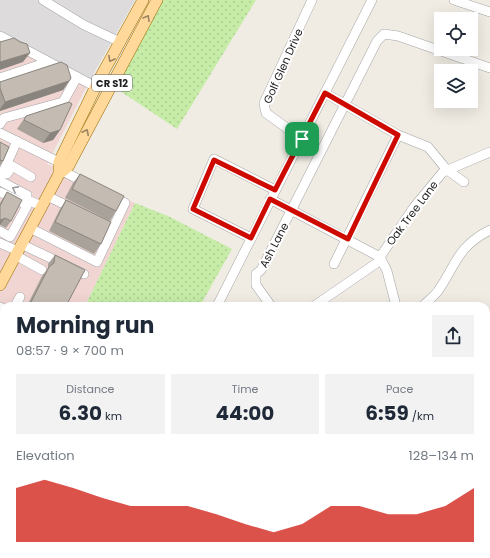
<!DOCTYPE html>
<meta charset="utf-8">
<style>
body{margin:0;font-family:Poppins,sans-serif;background:#f2f2f3;color:#1f2937;height:100vh;display:flex;flex-direction:column;font-size:15px;white-space:nowrap}
*{box-sizing:border-box;margin:0}
p{font-size:13px;color:#747a83}
.icon{flex:none;width:22px;height:22px;fill:none;stroke:currentColor;stroke-width:2;stroke-linecap:round;stroke-linejoin:round}
.map{position:relative;flex:1;overflow:hidden}
.sheet{position:absolute;left:0px;top:302px;width:490px;height:256px;display:flex;flex-direction:column;background:#fff;border-radius:12px 12px 0 0;box-shadow:0 4px 16px #0002}
.sheet>*{flex:none}
.controls{position:absolute;left:434px;top:12px;display:grid;gap:8px}
.controls a{display:grid;place-items:center;width:44px;height:44px;border-radius:0px;background:#fff;box-shadow:0 4px 16px #0002;font-size:20px}
.pin{position:absolute;display:grid;place-items:center;width:34px;height:34px;color:#fff;margin:-17px;border-radius:8px;box-shadow:0 2px 6px #0006}
.round{display:grid;place-items:center;flex:none;width:42px;height:42px;border-radius:0px;background:#f2f2f3}
.head{display:flex;align-items:center;justify-content:space-between;height:68px;padding:0 16px}
h1{font-size:22px;font-weight:700;line-height:30px}
.metrics{display:grid;grid-template-columns:repeat(3,1fr);gap:6px;height:68px;padding:4px 16px}
.metrics div{display:grid;align-content:center;border-radius:0px;background:#f2f2f3;text-align:center}
.metrics b{font-size:20px;font-weight:700}
.metrics small{font-size:11px;font-weight:400}
.metrics p{font-size:11px}
.chart{height:112px;padding:8px 16px}
.chart p{display:flex;justify-content:space-between}
.chart svg{width:100%;height:72px;margin-top:4px;fill:#cd0900;opacity:.7}
.map>svg:first-child{display:block}
</style>
<div class="map">
<svg width="490" height="558" viewBox="0 0 490 558">
<defs>
<pattern id="grass-dots" width="8" height="8" patternUnits="userSpaceOnUse"><rect width="8" height="8" fill="#c6eca8"/><path d="M2 2h.1M6 6h.1" fill="none" stroke="#aaca90" stroke-width="1.8" stroke-linecap="round"/></pattern>
</defs>
<rect width="100%" height="100%" fill="#f0ece4"/>
<path fill="#dddbdb" d="M0 0H135L90 80 0 31Z"/>
<path fill="#f1d5d3" d="M0 31 90 80 47 164 135 203 85 306H4V334L0 332Z"/>
<g fill="url(#grass-dots)">
<path d="M151 0H256L177 129 108 83Z"/>
<path d="M135 203 168 216 232 249 200 306H85Z"/>
<path d="M4 470V554H43V558H0V478Z"/>
</g>
<g fill="none" stroke-linecap="round" stroke-linejoin="round">
<defs>
<g id="minor">
<path d="M43 0 84 25 120 42"/>
<path d="M454 0 490 12"/>
<path d="M0 36 96 87"/>
<path d="M0 78 48 62"/>
<path d="M325 93 398 135 428 147 447 170 464 182"/>
<path d="M0 124 4 118 63 102 77 77"/>
<path d="M0 133 65 165"/>
<path d="M302 139 266 113 264 103 312 0"/>
<path d="M63 171 87 184"/>
<path d="M3 172 17 141"/>
<path d="M0 177 2 173 7 174 12 166 31 177"/>
<path d="M0 181 27 195 23 203 0 192"/>
<path d="M47 196 74 209"/>
<path d="M25 199 42 206"/>
<path d="M270 199 380 257 387 271 396 306"/>
<path d="M30 228 97 262 125 203 111 196"/>
<path d="M0 231 10 237 27 206 23 203"/>
<path d="M251 238 193 209 214 159 275 190"/>
<path d="M0 243 18 251"/>
<path d="M21 244 84 274"/>
<path d="M15 255 42 270"/>
<path d="M380 257 414 207 443 172 490 152"/>
<path d="M334 264 398 135"/>
<path d="M15 306 20 297"/>
<path d="M217 306 372 0"/>
<path d="M271 306 256 285V274L261 270 377 41 384 34 398 36 490 68"/>
<path d="M314 306 381 260"/>
<path d="M423 306C428 301 434 296 438 291 457 263 457 247 490 230"/>
<path d="M0 307 4 309"/>
<path d="M3 331 4 330"/>
<path d="M486 403 490 399"/>
<path d="M486 509 490 506"/>
<path d="M109 554V558"/>
<path d="M278 554 280 558"/>
<path d="M64 558 66 554"/>
<path d="M288 558 295 554"/>
</g>
<g id="major">
<path d="M59 174 68 167 157 0"/>
<path d="M0 285 59 174V162L100 78 143 0"/>
<path d="M0 340 4 342"/>
<path d="M0 351 4 353"/>
<path d="M413 555 417 558"/>
<path d="M88 558 90 554"/>
</g>
</defs>
<use href="#minor" stroke="#a5a5a5" stroke-width="10"/>
<use href="#major" stroke="#996d00" stroke-width="12"/>
<use href="#minor" stroke="#fff" stroke-width="9"/>
<use href="#major" stroke="#ffd89a" stroke-width="11"/>
</g>
<g fill="#a9a29a">
<path d="M69 81 63 90 0 111V82Z"/>
<path d="M26 116 60 130 53 140 43 143 17 129Z"/>
<path d="M0 142 3 161 0 166Z"/>
<path d="M80 174 116 211 110 221 65 198 73 183Z"/>
<path d="M7 192 11 221 6 228 0 225V203Z"/>
<path d="M66 200 101 244 94 254 49 231 60 209Z"/>
<path d="M55 255 66 306H27L42 276 48 268V264Z"/>
</g>
<g fill="#89847d">
<path d="M30 53 23 62 0 70V62Z"/>
<path d="M69 81 63 90 0 111V109L5 102Z"/>
<path d="M60 130 53 140 43 143 50 133Z"/>
<path d="M5 218 0 225V221L1 220Z"/>
</g>
<g fill="#c4bcb3" stroke="#89847d">
<path d="M14 38 20 42 27 44 30 53 0 62V42Z"/>
<path d="M61 62 67 65 71 78 69 81 5 102 0 88V82Z"/>
<path d="M69 102 72 104 60 130 50 133 24 120 26 116Z"/>
<path d="M0 142 9 147 3 161 0 160Z"/>
<path d="M80 174 124 196 116 211 72 189Z"/>
<path d="M7 192 22 200 11 221 5 218 1 220 0 219V206Z"/>
<path d="M66 200 111 222 101 244 55 222Z"/>
<path d="M55 255 85 270 66 306H29L49 267 54 263Z"/>
</g>
<defs><path id="oneway-chevron" d="M-2-3.5L2.5 0L-2 3.5" fill="none" stroke-width="1.6" stroke-linecap="round" stroke-linejoin="round"/></defs>
<g stroke="#9a8462">
<use href="#oneway-chevron" transform="translate(147 18) rotate(-60)"/>
<use href="#oneway-chevron" transform="translate(111 59) rotate(119)"/>
<use href="#oneway-chevron" transform="translate(86 132) rotate(-63)"/>
</g>
<use stroke="#9a9a9a" href="#oneway-chevron" transform="translate(15 189) rotate(-152)"/>
<g fill="none" stroke-linecap="round" stroke-linejoin="round">
<defs>
<path id="route" d="M325 93 398 135 348 239 270 199 251 238 193 209 214 160 275 190Z"/>
</defs>
<use href="#route" stroke="#fff" stroke-width="8"/>
<use href="#route" stroke="#cd0900" stroke-width="5"/>
</g>
<g text-anchor="middle" dominant-baseline="central" stroke-width="4" stroke-linejoin="round" paint-order="stroke">
<rect fill="#fff" stroke="#626262" stroke-width="1" x="92" y="75" width="40" height="16" rx="3"/>
<g font-size="10" font-weight="bold" fill="#1e1e1e">
<text x="112" y="83">CR S12</text>
</g>
<g font-size="11" fill="#1e1e1e" stroke="#fff">
<text transform="translate(283 66) rotate(-66)">Golf Glen Drive</text>
<text transform="translate(412 213) rotate(-53)">Oak Tree Lane</text>
<text transform="translate(274 245) rotate(-62)">Ash Lane</text>
</g>
</g>
</svg>
<div class="controls">
<a><svg class="icon" aria-label="locate" viewBox="0 0 24 24"><circle cx="12" cy="12" r="6"/><path d="M12 2v4M12 18v4M2 12h4M18 12h4"/></svg></a>
<a><svg class="icon" aria-label="layers" viewBox="0 0 24 24"><path d="M12 4l9 5-9 5-9-5zM3 14l9 5 9-5"/></svg></a>
</div>
<div class="pin" style="left:302px;top:139px;background:#1e9e55"><svg class="icon" aria-label="arrive" viewBox="0 0 24 24"><path d="M6 21V4h12l-3 4 3 4H6"/></svg></div>
<section class="sheet">
<div class="head"><div><h1>Morning run</h1><p>08:57 · 9 × 700 m</p></div><a class="round"><svg class="icon" aria-label="share" viewBox="0 0 24 24"><path d="M12 15V3M7 8l5-5 5 5M5 13v7h14v-7"/></svg></a></div>
<div class="metrics">
<div><p>Distance</p><b>6.30<small> km</small></b></div>
<div><p>Time</p><b>44:00</b></div>
<div><p>Pace</p><b>6:59<small> /km</small></b></div>
</div>
<div class="chart"><p><span>Elevation</span>128–134 m</p>
<svg viewBox="0 0 160 44" preserveAspectRatio="none"><path d="M0 44V11L10 6L20 11L30 17L40 22L50 22L60 22L70 27L80 33L90 38L100 33L110 22L120 22L130 27L140 27L150 22L160 11V44z"/></svg>
</div>
</section>
</div>
